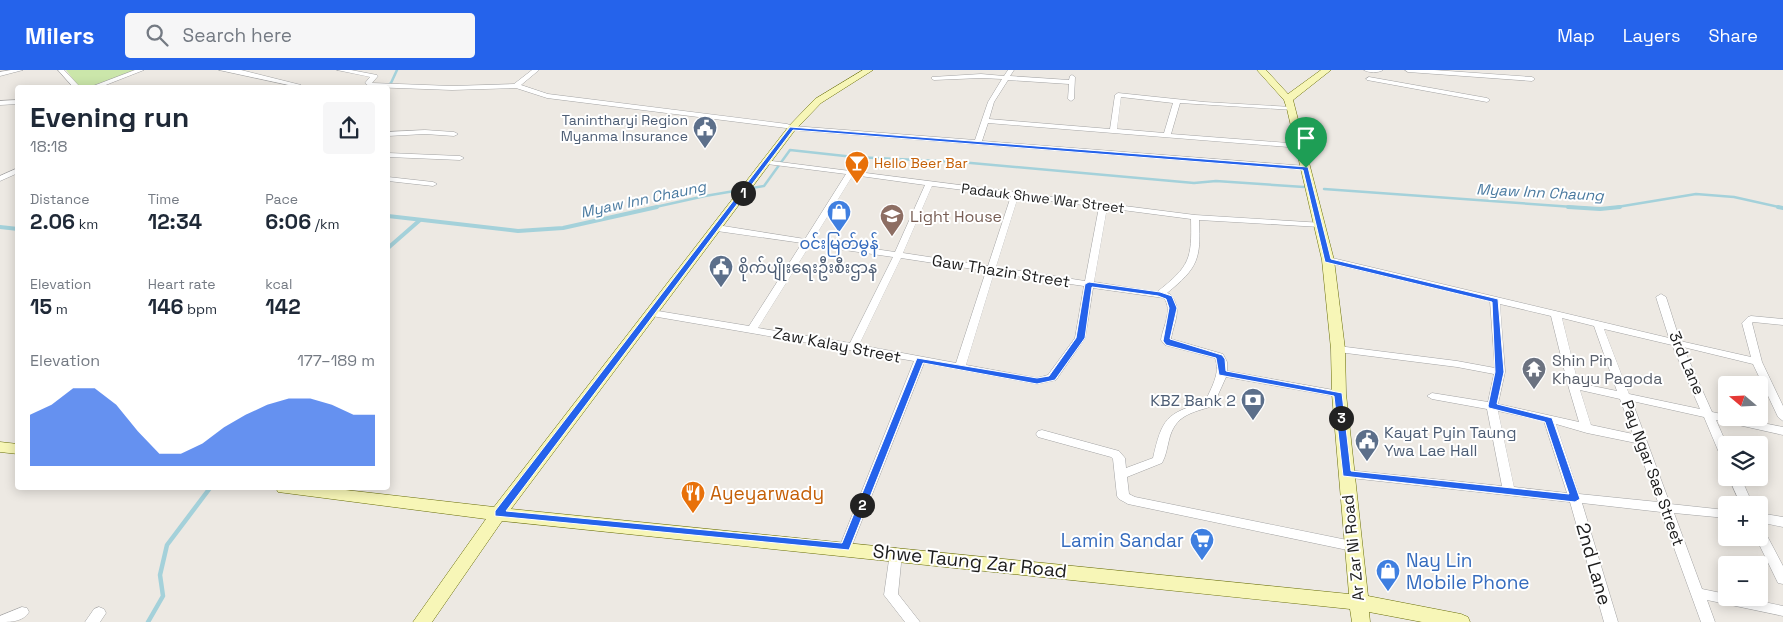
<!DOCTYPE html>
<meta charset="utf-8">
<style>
body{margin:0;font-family:"Space Grotesk","Noto Sans Myanmar",sans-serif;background:#f6f6f7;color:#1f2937;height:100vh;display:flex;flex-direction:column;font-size:19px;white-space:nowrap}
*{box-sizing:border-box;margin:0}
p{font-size:16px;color:#747a83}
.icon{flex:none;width:28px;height:28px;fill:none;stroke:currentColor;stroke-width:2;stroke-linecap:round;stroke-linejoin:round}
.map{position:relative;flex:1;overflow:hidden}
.sheet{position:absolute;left:15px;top:15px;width:375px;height:405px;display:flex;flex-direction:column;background:#fff;border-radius:5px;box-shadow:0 2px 12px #0003}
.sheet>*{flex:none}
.needle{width:32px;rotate:289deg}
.fabs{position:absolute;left:1718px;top:306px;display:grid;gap:10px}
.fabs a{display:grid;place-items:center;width:50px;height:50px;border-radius:5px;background:#fff;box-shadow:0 2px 12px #0003;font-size:25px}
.pin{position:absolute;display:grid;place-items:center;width:42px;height:42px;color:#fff;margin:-51px -21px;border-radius:50% 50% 50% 0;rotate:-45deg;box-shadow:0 0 5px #0007}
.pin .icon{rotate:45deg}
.km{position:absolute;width:25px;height:25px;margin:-12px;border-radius:50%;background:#222;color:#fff;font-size:14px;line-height:25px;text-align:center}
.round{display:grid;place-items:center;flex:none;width:52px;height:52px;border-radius:5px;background:#f6f6f7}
.overview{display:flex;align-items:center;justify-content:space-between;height:85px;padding:0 15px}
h1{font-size:28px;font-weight:700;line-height:38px}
.metrics{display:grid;grid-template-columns:repeat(3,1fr);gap:8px;height:85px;padding:5px 15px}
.metrics div{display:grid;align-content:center}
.metrics b{font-size:21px;font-weight:700}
.metrics small{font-size:14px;font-weight:400}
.metrics p{font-size:14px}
.chart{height:140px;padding:10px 15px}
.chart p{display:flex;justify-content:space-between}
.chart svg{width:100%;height:90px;margin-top:5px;fill:#2563eb;opacity:.7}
header{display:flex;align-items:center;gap:30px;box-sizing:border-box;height:70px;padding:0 25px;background:#2563eb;color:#fff}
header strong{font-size:24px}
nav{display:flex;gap:28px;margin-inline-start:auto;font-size:18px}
.search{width:350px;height:45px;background:#f6f6f7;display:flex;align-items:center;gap:12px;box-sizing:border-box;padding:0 18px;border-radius:5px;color:#747a83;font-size:19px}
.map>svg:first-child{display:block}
</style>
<header>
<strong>Milers</strong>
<div class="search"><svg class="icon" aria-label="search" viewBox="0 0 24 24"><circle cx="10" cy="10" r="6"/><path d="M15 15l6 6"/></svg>Search here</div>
<nav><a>Map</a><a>Layers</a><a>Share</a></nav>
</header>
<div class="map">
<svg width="1783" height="552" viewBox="0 0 1783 552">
<rect width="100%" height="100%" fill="#ede9e3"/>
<path fill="#cbe6aa" d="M66 0H138L87 18 79 17Z"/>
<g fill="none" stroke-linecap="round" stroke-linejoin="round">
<g stroke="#a4d1da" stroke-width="2.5">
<path d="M387 16 391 13 397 0"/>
<path d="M1324 119 1587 138"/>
<path d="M651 138 705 126 764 116 790 80 854 87 960 92 1194 113 1216 111 1304 117"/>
<path d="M1611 138 1696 124 1734 127 1783 138"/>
</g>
<g stroke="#a4d1da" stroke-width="4">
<path d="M1568 137 1600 139 1620 137"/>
<path d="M1778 137 1783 138"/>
<path d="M388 146 518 161 563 158 657 137"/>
<path d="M0 157 18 159"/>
<path d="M388 178 420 150"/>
</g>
<path stroke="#a4d1da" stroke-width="4.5" d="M148 552 163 526 160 505 167 475 210 418"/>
<defs>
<g id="street">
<path d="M11 0H23L0 6V2Z"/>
<path d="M58 0H64L81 18H74Z"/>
<path d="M135 0H144L98 18H88Z"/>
<path d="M219 0H241L301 15 298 17Z"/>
<path d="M337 0H351L377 5 378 6 372 13 452 16 514 14 532 0H539L521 15 548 24 787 54 793 56 975 70 988 32 1002 9 981 8 934 10 932 9V7L981 4 1004 6 1008 0H1014L1010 6 1069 10 1070 6 1072 5 1075 7 1074 29 1071 31 1068 29 1069 14 1008 10 994 32 989 49 1110 59 1115 25 1118 23 1204 32 1292 37 1294 38V40L1180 33 1171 64 1301 74 1305 76 1301 78 988 53 982 71 1306 96 1310 98 1306 100 792 60 786 58 547 28 516 18 452 20 370 17 365 13 370 7ZM1121 27 1173 33 1164 63 1117 59Z"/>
<path d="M1364 0H1383C1379 3 1368 3 1364 0Z"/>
<path d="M1405 0H1434L1532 7 1535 9 1532 11 1408 2Z"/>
<path d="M1369 7 1487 28 1490 30 1487 32 1367 10 1366 9Z"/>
<path d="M18 30V34L0 35V31Z"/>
<path d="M425 60 454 62 458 64 454 66 425 64 388 66V62Z"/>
<path d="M388 83 460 86 464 88 460 90 388 87Z"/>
<path d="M764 90 1195 145 1323 153 1324 155 1320 157 1199 150C1201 189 1198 198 1167 223L1170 224C1183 240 1174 251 1171 269L1223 284 1227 292V301L1339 321 1343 322 1344 324 1343 326 1339 327 1226 307 1213 336C1191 343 1175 345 1169 370 1167 378 1166 386 1162 393L1127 407 1129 424 1135 427 1352 471 1357 473 1358 476 1357 479 1352 481 1128 434 1119 429 1117 426 1113 389 1111 387 1038 367 1036 364 1038 361 1042 360 1119 381 1125 388 1126 398 1153 388C1162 349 1166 343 1205 332 1211 318 1221 303 1215 288L1165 275 1161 270C1163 256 1173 241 1164 228L1093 218 1085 268 1056 310 1037 314 924 293 851 478 850 481 845 483 840 481 839 478 914 291 652 246 647 243 652 240 749 256 802 173 717 161 713 158 717 155 805 169 846 104 767 94H764ZM853 105 925 115 895 182 813 170ZM932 116 1011 126 988 196 903 183ZM1018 127 1099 137 1085 211 996 197ZM1107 138 1191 149C1192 189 1190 196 1157 222L1094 212ZM810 175 893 187 850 273 758 258ZM901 188 986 201 956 293 859 275ZM994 203 1084 216 1075 268 1048 305 1037 308 966 295Z"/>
<path d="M18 98V103L0 111V106Z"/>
<path d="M388 107 433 112 437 114 433 116 388 111Z"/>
<path d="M1328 187 1669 268 1656 227 1661 224 1666 227 1680 271 1751 287 1742 253 1748 247 1751 246 1783 249V255L1753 252 1752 253 1762 292 1783 336V351L1778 347 1753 294 1683 277 1712 342 1726 345V348H1738L1783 357V365L1716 350 1727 375 1726 389 1722 388 1720 385 1704 347 1632 331 1670 434 1726 440V448L1674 443 1702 519 1726 524V528H1745L1783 536V546L1707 530 1715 552H1701L1661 442 1582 433 1618 552H1604L1570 432 1342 407 1340 404 1342 401 1346 400 1502 416 1487 339 1432 329 1427 326 1432 323 1488 332 1494 304 1457 297 1338 282 1333 279 1338 276 1457 291 1495 298 1490 231 1325 192 1324 190 1325 188ZM1500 234 1551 246 1568 315 1579 352 1498 334 1505 302ZM1562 248 1594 256 1617 321 1578 313ZM1604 259 1672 275 1700 339 1629 324ZM1580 320 1620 329 1633 364 1591 355ZM1498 341 1544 351 1567 423 1514 417ZM1556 354 1587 363 1636 373 1658 432 1579 424Z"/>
<path d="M1729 408H1741L1753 435H1741Z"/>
<path d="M1759 443 1783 447V457L1759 452Z"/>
<path d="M1759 456 1763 458 1783 496V514L1778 513 1756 468H1759Z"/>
<path d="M896 478 901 480 902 483 898 524 920 552H905L884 525 890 483 891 480Z"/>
<path d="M22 537 27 538 29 542C23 552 10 552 0 552V546Z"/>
<path d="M99 537 104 539 106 543 100 552H85L94 539Z"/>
</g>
<g id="secondary">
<path d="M863 0H873L821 33 795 60 511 439 1349 524 1332 324 1331 279 1322 190 1287 39 1284 30 1257 0H1266L1288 24 1321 0H1331L1293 30 1334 190 1345 279 1346 324 1368 526 1461 544 1468 547 1470 552H1422L1369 542 1370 552H1352L1350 539 502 451 432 552H413L486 449 278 422 276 418H328L494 437 789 56 815 29Z"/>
<path d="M0 372 18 374V384L0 382Z"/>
</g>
</defs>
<use href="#street" stroke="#a3a3a3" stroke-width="1"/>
<use href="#secondary" stroke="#696e09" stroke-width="1"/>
<use href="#street" fill="#fff" fill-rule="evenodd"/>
<use href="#secondary" fill="#f7f6b7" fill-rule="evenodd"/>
</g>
<path fill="#2563eb" stroke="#fff" fill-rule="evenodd" d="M790 57 1308 97 1331 189 1498 229 1504 302 1497 334 1552 348 1580 429 1575 432 1343 406 1334 326 1219 305 1216 288 1166 275 1163 271 1169 238 1166 229 1158 226 1092 217 1085 268 1055 310 1037 314 923 293 849 480 495 446V441ZM793 60 1303 100 1325 192 1492 232 1495 302 1488 336 1489 338 1545 352 1569 424 1351 401 1342 323 1226 301 1225 289 1222 285 1170 269 1177 238 1172 226 1160 222 1089 212 1085 214 1076 268 1049 306 1037 308 917 288 842 473 506 441Z"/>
<defs>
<symbol id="civic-pin" viewBox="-11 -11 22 30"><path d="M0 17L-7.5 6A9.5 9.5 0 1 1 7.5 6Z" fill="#5c6f8a" stroke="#fff"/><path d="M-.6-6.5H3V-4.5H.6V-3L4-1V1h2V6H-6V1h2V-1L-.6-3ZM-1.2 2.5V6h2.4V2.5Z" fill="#fff"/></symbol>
<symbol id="bar-pin" viewBox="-11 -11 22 30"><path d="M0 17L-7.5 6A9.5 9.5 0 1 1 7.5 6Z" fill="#e8710a" stroke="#fff"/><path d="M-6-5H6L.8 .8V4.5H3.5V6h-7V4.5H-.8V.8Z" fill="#fff"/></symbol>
<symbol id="shop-pin" viewBox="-11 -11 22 30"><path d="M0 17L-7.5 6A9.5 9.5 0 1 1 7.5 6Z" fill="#3f7fe0" stroke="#fff"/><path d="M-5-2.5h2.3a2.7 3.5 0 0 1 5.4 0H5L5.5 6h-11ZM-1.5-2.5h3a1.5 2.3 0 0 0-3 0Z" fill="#fff"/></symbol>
<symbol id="school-pin" viewBox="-11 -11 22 30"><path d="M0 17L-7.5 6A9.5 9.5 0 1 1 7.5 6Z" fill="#8d6e63" stroke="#fff"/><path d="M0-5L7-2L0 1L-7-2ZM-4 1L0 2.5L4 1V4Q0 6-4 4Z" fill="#fff"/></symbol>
<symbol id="temple-pin" viewBox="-11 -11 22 30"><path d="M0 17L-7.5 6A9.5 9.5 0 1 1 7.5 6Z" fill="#6b7280" stroke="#fff"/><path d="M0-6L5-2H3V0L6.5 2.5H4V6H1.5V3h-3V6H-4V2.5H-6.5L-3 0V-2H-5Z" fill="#fff"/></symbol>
<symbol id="bank-pin" viewBox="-11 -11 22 30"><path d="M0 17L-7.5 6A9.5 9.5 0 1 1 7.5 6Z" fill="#5c6f8a" stroke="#fff"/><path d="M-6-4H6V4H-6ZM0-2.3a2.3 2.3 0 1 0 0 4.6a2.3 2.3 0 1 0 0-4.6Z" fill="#fff"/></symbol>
<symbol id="restaurant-pin" viewBox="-11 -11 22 30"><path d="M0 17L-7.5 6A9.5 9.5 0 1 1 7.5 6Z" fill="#e8710a" stroke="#fff"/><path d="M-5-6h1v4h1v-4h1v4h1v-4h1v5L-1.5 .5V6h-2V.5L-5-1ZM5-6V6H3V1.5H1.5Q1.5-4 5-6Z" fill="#fff"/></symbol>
<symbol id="supermarket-pin" viewBox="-11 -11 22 30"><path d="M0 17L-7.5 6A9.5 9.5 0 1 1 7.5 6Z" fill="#3f7fe0" stroke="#fff"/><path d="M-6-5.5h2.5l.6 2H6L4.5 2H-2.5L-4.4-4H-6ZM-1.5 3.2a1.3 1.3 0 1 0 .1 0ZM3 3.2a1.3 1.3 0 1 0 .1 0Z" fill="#fff"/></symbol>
</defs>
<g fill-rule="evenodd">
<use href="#civic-pin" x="691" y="44" width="28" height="38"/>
<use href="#bar-pin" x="843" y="79" width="28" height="38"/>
<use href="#shop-pin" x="825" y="128" width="28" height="38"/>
<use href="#school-pin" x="878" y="132" width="28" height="38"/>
<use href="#civic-pin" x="707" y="183" width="28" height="38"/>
<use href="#temple-pin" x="1520" y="285" width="28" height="38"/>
<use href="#bank-pin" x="1239" y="316" width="28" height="38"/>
<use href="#civic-pin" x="1353" y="357" width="28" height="38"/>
<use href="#restaurant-pin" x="679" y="409" width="28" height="38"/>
<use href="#supermarket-pin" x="1188" y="456" width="28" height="38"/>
<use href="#shop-pin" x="1374" y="487" width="28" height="38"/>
</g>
<g text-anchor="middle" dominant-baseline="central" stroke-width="4" stroke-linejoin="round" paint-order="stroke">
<g font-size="14" fill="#4e5e75" stroke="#fff" text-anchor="end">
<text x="688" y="50">Tanintharyi Region<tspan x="688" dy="16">Myanma Insurance</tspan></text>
</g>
<g font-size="14" fill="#c56008" stroke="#fff" text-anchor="start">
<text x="874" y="93">Hello Beer Bar</text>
</g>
<g font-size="14" fill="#1c1c1c" stroke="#fff">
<text transform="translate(1043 128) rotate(7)">Padauk Shwe War Street</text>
</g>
<g font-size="15" font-style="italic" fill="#4a7aa0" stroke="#fff">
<text transform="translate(1540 122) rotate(3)">Myaw Inn Chaung</text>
<text transform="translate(643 129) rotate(-12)">Myaw Inn Chaung</text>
</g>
<g font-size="16" fill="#785e54" stroke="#fff" text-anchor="start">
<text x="910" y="146">Light House</text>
</g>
<g font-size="16" fill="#366cbe" stroke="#fff">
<text x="839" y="173">ဝင်းမြတ်မွန်</text>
</g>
<g font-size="16" fill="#4e5e75" stroke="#fff" text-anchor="start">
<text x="738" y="197">စိုက်ပျိုးရေးဦးစီးဌာန</text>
<text x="1236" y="330" text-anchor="end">KBZ Bank 2</text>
<text x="1384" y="362">Kayat Pyin Taung<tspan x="1384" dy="18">Ywa Lae Hall</tspan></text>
</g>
<g font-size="16" fill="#1c1c1c" stroke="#fff">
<text transform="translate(1001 201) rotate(9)">Gaw Thazin Street</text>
<text transform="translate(837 275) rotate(11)">Zaw Kalay Street</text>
<text transform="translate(1687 293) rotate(67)">3rd Lane</text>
<text transform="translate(1653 403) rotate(70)">Pay Ngar Sae Street</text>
<text transform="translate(1353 478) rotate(-96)">Ar Zar Ni Road</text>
</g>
<g font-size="16" fill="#5b616d" stroke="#fff" text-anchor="start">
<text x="1552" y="290">Shin Pin<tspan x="1552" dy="18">Khayu Pagoda</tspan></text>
</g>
<g font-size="19" fill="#c56008" stroke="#fff" text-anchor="start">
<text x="710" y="423">Ayeyarwady</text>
</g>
<g font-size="19" fill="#366cbe" stroke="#fff" text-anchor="end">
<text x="1184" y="470">Lamin Sandar</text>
<text x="1406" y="490" text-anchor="start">Nay Lin<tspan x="1406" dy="22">Mobile Phone</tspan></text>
</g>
<g font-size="19" fill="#1c1c1c" stroke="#fff">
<text transform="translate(970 491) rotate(6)">Shwe Taung Zar Road</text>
<text transform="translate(1594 494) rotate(74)">2nd Lane</text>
</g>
</g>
</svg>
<div class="fabs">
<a><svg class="needle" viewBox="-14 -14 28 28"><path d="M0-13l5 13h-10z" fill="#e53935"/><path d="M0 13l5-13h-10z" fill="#747a83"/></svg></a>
<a><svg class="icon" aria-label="layers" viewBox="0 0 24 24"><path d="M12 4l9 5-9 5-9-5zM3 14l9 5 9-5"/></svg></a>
<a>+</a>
<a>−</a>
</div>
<div class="pin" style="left:1306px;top:98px;background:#1e9e55"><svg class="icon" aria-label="arrive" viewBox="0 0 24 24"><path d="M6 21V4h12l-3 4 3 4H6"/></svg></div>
<b class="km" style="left:743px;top:123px">1</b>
<b class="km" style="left:862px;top:435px">2</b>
<b class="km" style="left:1341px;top:348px">3</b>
<section class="sheet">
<div class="overview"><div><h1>Evening run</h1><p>18:18</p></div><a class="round"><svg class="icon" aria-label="share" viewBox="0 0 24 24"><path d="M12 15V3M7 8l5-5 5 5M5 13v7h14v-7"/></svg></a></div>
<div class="metrics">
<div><p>Distance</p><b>2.06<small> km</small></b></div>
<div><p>Time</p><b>12:34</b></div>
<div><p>Pace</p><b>6:06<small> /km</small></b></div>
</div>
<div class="metrics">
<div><p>Elevation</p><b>15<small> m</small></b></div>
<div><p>Heart rate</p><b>146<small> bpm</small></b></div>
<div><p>kcal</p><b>142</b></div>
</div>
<div class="chart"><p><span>Elevation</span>177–189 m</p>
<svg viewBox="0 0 160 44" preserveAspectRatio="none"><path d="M0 44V19L10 14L20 6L30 6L40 14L50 27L60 38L70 38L80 33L90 25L100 19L110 14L120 11L130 11L140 14L150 19L160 19V44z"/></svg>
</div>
</section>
</div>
